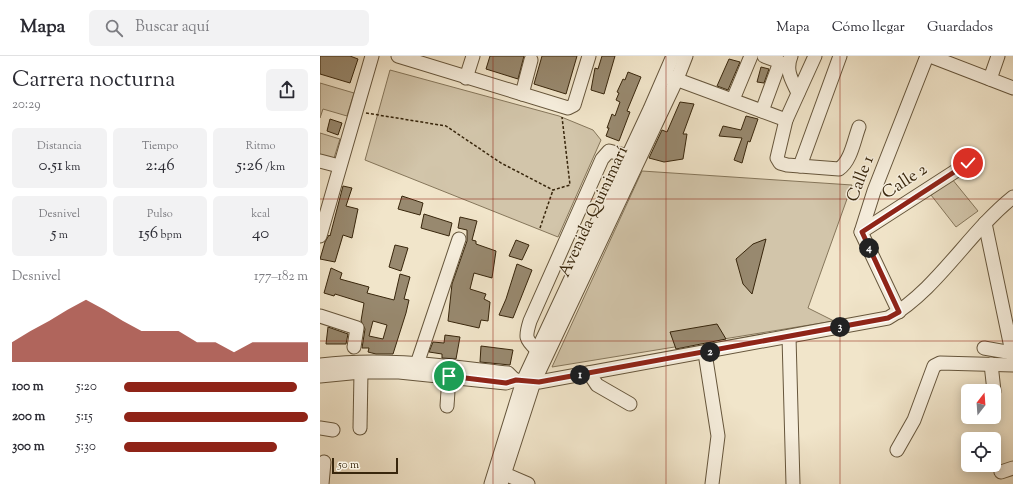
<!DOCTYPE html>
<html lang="es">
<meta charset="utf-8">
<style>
body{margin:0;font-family:"Sorts Mill Goudy",serif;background:#f2f2f3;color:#2b2b33;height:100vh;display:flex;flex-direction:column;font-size:15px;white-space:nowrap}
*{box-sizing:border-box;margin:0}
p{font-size:13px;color:#7c7c81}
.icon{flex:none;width:22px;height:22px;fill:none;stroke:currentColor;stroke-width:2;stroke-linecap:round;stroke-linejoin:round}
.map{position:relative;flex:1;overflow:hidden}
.side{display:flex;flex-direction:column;background:#fff;width:320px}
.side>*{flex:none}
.needle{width:26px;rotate:17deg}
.fabs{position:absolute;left:641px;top:328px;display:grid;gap:8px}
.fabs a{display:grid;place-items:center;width:40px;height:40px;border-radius:6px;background:#fff;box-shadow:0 2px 10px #0003;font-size:20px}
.scale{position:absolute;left:12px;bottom:10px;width:66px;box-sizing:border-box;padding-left:4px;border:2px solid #38260c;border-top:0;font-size:11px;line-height:14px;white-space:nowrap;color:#38260c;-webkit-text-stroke:3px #f6eedd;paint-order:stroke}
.pin{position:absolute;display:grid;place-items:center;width:34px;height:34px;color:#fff;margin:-17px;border:2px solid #fff;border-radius:50%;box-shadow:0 1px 4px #0007}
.km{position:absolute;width:20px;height:20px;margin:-10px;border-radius:50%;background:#222;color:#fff;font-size:11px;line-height:20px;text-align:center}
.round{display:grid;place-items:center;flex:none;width:42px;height:42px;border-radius:6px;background:#f2f2f3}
.headline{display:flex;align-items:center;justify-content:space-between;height:68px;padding:0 12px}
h1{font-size:22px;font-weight:600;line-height:30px}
.stats{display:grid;grid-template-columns:repeat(3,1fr);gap:6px;height:68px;padding:4px 12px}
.stats div{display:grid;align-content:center;border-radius:6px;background:#f2f2f3;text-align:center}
.stats b{font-size:17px;font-weight:600}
.stats small{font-size:11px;font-weight:400}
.stats p{font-size:11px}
.chart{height:112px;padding:8px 12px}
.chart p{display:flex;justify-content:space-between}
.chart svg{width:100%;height:72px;margin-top:4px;fill:#8f2418;opacity:.7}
ul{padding:0 12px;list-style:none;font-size:13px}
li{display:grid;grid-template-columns:64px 48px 1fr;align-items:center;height:30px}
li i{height:10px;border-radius:5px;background:#8f2418}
header{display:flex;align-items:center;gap:24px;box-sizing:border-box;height:56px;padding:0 20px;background:#fff;border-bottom:1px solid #e1e1e2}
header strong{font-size:19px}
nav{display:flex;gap:22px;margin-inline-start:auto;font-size:14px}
.search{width:280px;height:36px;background:#f2f2f3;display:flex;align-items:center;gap:10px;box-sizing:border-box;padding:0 14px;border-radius:6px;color:#7c7c81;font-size:15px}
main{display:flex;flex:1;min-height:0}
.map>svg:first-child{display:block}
</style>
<header>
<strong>Mapa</strong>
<div class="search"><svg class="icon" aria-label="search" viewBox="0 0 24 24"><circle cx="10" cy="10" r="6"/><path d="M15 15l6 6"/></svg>Buscar aquí</div>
<nav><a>Mapa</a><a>Cómo llegar</a><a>Guardados</a></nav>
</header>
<main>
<section class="side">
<div class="headline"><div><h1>Carrera nocturna</h1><p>20:29</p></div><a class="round"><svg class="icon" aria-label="share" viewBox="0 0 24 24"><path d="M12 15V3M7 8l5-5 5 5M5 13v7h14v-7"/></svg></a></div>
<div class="stats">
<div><p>Distancia</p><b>0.51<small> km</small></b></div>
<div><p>Tiempo</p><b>2:46</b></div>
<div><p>Ritmo</p><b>5:26<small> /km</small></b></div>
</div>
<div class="stats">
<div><p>Desnivel</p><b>5<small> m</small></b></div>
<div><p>Pulso</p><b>156<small> bpm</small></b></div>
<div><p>kcal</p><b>40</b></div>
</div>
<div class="chart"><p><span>Desnivel</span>177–182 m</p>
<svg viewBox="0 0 160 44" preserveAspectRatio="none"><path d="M0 44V32L10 25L20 19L30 12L40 6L50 12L60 19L70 25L80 25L90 25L100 32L110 32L120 38L130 32L140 32L150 32L160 32V44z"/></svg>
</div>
<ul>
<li><b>100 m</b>5:20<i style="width:94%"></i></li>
<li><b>200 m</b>5:15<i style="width:100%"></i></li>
<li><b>300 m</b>5:30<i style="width:83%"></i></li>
</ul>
</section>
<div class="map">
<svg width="693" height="428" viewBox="0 0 693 428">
<rect width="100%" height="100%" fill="#f1e5ca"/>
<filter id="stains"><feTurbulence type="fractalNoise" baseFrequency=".005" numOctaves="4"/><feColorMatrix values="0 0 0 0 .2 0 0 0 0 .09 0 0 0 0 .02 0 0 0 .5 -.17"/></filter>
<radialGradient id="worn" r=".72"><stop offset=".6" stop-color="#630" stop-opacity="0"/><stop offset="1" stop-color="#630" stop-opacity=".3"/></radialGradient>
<g fill="#d2c5aa" stroke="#85765b">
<path d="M70 14 239 60 273 74 281 84 238 181 45 104Z"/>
<path d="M0 27 34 37 27 60 3 53 0 62Z"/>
<path d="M0 77 20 83 14 102 0 99Z"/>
<path d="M322 115 532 129 488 252 514 265 232 311Z"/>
<path d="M632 123 658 155 636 171 611 139Z"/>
</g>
<g fill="#98896f" stroke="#38260c" fill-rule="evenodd">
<path d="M0 0H30L38 3 30 27 0 18Z"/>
<path d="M170 0H204L198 23 166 13Z"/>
<path d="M222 0H257L246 38 214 28Z"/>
<path d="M282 0H295L284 38 271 34 275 12 278 13Z"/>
<path d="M409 3 420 6 408 34 397 30Z"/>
<path d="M441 11 449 13 444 27 437 26Z"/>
<path d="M308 16 321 21 307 55 310 56 299 85 286 80 289 72H287L292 58 295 60 300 46 296 44 299 37 297 36 303 23 305 24Z"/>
<path d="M360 46 374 48 363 78H367L363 103 344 106 329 102 342 74 347 76Z"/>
<path d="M426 60 438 63 430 86 428 85 422 107 414 104 422 82 399 80 403 70 421 74Z"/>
<path d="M10 63 22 67 18 79 7 75Z"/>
<path d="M23 130 32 132 26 150 38 153 32 182 23 179 15 206 0 203 5 186 9 179 10 180Z"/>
<path d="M82 140 103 147 100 159 78 153Z"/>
<path d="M104 158 132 167 129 180 101 172Z"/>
<path d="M140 161 157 165 152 184 156 185V188L176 195 172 222 154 217 150 233 166 238 164 243 170 246 168 265 161 264 159 272 128 265 132 228 147 185V174L138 172Z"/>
<path d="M446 183 432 238 423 228 416 203 433 188Z"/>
<path d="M196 184 209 189 202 204 189 200Z"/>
<path d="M75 189 88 192 81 215 69 211Z"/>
<path d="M197 208 212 214 193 262 179 259 186 243Z"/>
<path d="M11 212 22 217 20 223 49 231 47 237 74 244 80 218 90 221 84 243 89 244 86 257 73 298H56L48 296 49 292H42L45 273 41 265 44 247 15 238 14 240 4 237ZM53 265 67 269 63 283 49 280Z"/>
<path d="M397 268 406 283 356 293 350 276Z"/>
<path d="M8 271 28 278 26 288H6Z"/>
<path d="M125 279 140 281 136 303 122 302V298L109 296 113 286 124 287Z"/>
<path d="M161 290 193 294 190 309 160 306Z"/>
</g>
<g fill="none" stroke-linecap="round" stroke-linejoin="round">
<defs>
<g id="minor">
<path d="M78 0 248 52 254 49 269 0"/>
<path d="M471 0C465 15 472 24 478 37"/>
<path d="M495 0 466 64 457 102 460 107 467 109 519 113C531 105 534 84 539 71"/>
<path d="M610 0 693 32"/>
<path d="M350 21 466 64"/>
<path d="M146 22 153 0"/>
<path d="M670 23 678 0"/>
<path d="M202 38 211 4"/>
<path d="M414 41 431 0"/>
<path d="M442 55 460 6 444 0"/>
<path d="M0 105 19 110"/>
<path d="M480 110 520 0"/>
<path d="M665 167 693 301"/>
<path d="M541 176 648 107"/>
<path d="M0 180 52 0"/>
<path d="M579 256 541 176 554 135 607 0"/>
<path d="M0 260 37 272 34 291"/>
<path d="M469 281 473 428"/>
<path d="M664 292 693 297"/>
<path d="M217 294C205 283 205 281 210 265L282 103 289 95 308 100"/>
<path d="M385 297 398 380 392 428"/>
<path d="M97 308 139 183"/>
<path d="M671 308 674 335"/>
<path d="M0 309C63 301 125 310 188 317L195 324"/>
<path d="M269 317 277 329 310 348"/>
<path d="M0 320 41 316H79L186 327 195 324 219 326 568 262C618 233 648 177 693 141"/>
<path d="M127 350 129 320"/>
<path d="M0 372 13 374"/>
<path d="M40 372 41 316"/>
<path d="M577 394 594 364 614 310 620 307 693 309"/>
<path d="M178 415 208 428"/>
<path d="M681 416 693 412"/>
<path d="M2 428 4 406"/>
<path d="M171 428 203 325 330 53 353 0"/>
<path d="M181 428 214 326 357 23 366 0"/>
</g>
</defs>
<use href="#minor" stroke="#66563c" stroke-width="15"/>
<g stroke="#38260c" stroke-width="1.5" stroke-dasharray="3 2" stroke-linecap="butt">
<path d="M46 57 126 70 181 107 233 134 250 129 242 61"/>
<path d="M220 172 233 134"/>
</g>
<use href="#minor" stroke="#f6eedd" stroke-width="13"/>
</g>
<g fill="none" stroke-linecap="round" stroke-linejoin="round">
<defs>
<path id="route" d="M129 320 186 327 196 324 219 326 568 262 579 256 542 176 648 107"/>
</defs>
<use href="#route" stroke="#fff" stroke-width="8"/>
<use href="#route" stroke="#8f2418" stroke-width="5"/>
</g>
<path fill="none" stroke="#8f2418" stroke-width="1" stroke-opacity="0.55" d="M173 0V428M346 0V428M520 0V428M0 143H693M0 285H693"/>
<g text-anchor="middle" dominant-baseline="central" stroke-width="3" stroke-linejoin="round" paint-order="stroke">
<g font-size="17" fill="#38260c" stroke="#f6eedd">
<text transform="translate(541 123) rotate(-69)">Calle 1</text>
<text transform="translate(585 126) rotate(-33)">Calle 2</text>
<text transform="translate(274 156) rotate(-65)">Avenida Quinimarí</text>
</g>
</g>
<rect width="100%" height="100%" filter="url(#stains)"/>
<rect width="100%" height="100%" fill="url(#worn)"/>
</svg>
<div class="fabs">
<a><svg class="needle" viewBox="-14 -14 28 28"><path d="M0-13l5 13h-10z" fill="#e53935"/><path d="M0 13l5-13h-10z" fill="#7c7c81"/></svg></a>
<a><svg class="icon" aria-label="locate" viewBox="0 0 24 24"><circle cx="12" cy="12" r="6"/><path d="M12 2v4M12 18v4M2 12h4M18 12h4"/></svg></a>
</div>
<div class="scale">50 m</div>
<div class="pin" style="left:129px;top:320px;background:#1e9e55"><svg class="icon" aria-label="arrive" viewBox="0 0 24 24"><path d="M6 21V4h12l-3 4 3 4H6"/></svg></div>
<div class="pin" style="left:648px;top:107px;background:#d93025"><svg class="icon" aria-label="check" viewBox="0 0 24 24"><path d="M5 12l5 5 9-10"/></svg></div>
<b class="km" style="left:260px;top:319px">1</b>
<b class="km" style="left:390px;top:296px">2</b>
<b class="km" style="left:520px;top:271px">3</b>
<b class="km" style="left:549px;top:192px">4</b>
</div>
</main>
